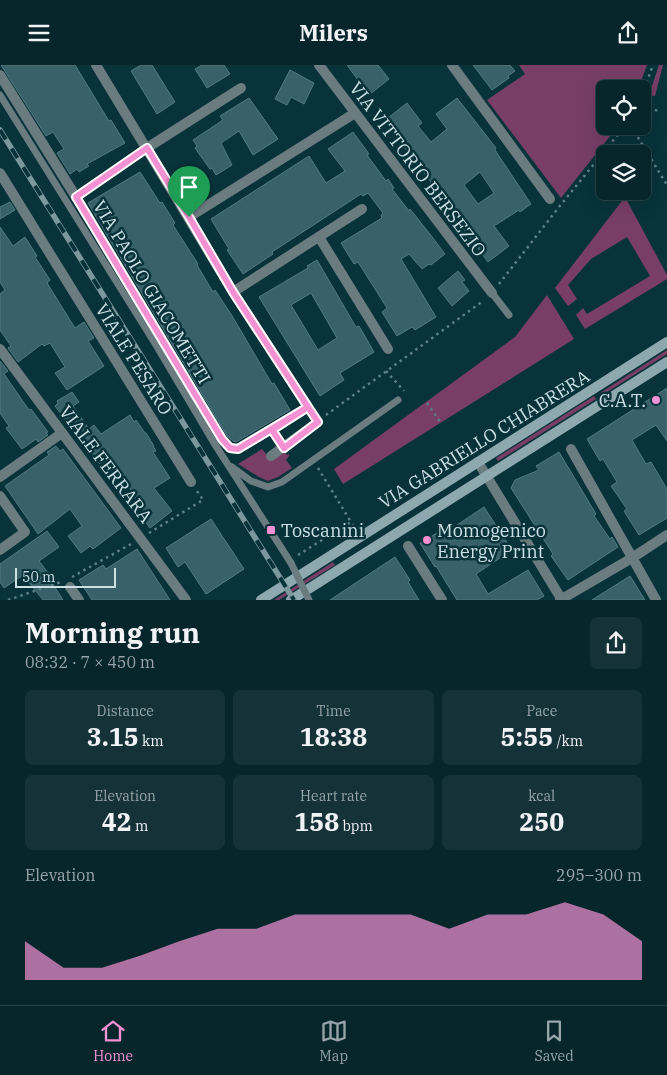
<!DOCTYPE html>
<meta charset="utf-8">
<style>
body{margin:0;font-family:"IBM Plex Serif",serif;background:#143238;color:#f1f3f6;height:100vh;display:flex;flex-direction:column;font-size:19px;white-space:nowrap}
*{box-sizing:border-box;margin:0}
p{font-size:16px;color:#98a5a9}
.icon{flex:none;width:28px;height:28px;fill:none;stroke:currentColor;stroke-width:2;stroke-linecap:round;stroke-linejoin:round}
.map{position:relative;height:535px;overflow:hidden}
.panel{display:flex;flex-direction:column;background:#06262c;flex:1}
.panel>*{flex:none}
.fabs{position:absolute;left:596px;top:15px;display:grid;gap:10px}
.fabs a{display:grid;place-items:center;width:55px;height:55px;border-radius:8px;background:#06262c;box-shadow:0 5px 20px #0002,0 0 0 1px #274348;font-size:25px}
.scale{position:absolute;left:15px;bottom:12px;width:101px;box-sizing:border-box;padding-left:5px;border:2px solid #cce1e6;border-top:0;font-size:14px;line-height:18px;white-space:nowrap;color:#cce1e6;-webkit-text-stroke:4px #08333b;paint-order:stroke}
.pin{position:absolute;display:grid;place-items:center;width:42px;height:42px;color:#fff;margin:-51px -21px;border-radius:50% 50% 50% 0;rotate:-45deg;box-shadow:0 0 5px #0007}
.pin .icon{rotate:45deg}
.round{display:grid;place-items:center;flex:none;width:52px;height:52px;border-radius:8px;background:#143238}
.head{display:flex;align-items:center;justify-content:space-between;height:85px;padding:0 25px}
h1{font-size:28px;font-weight:700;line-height:38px}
.stats{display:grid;grid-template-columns:repeat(3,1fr);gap:8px;height:85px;padding:5px 25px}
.stats div{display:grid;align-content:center;border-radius:8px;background:#143238;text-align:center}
.stats b{font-size:25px;font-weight:700}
.stats small{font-size:14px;font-weight:400}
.stats p{font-size:14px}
.chart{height:140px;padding:10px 25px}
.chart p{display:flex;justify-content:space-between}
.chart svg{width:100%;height:90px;margin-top:5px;fill:#f491d3;opacity:.7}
header{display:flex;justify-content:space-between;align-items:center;height:65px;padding:0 25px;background:#06262c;font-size:22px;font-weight:700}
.menu{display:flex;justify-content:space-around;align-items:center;height:70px;border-top:1px solid #274348;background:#06262c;font-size:14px;color:#98a5a9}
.menu a{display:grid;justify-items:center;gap:2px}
.menu .active{color:#f491d3}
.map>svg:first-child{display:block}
</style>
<header><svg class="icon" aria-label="menu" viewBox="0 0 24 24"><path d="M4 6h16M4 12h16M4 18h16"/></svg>Milers<svg class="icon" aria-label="share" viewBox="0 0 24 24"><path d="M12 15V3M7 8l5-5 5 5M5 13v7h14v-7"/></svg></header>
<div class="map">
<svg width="667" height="535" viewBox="0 0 667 535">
<rect width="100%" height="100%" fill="#08333b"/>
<g fill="#783e66">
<path d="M519 0H647L638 24H605V61H618L561 133 487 35 525 9Z"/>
<path d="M659 0H663L655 31 649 30Z"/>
<path d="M625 132 667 210V214L585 264 576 250 583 243 587 249 650 211 627 172 591 194 568 220 577 234 568 241 555 223Z"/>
<path d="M547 230 574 274 343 419 334 404 515 272Z"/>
<path d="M667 285V289L601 331 600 328Z"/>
<path d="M594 331 596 334 498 396 496 393Z"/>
<path d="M262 384 272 396 276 389 284 385 287 390 289 389V391L286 395 292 403 278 412 268 416 259 412 238 399Z"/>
<path d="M333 497 335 500 279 535H274Z"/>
</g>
<g fill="#396169" stroke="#527a82" fill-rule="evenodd">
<path d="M1 0H75L109 56 111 55 125 78 87 99 89 101 79 107 77 104 70 109 57 88 64 84 53 67 46 71Z"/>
<path d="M141 0H152L175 37 157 49 131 6Z"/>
<path d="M202 0H224L230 9 207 23 195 4Z"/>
<path d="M347 0H378L389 14 369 30Z"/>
<path d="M473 0H510L515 6 508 11 509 13 492 25Z"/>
<path d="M290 5 314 18 304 39 291 32 287 40 275 34Z"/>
<path d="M249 33 278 74 253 90 239 66 221 78 232 100 216 110 212 103 210 104 195 83 197 81 193 75 223 55 220 51Z"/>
<path d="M457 33 496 83 495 85 531 139 520 147 519 145 494 161 509 181 488 197 430 118 431 117 384 56 407 38 422 58 418 61 431 77 447 64 436 49ZM480 107 494 128 478 139 464 120Z"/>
<path d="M353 67 369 89 367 90 386 116 388 114 394 123 392 124 409 146 410 144 426 164 445 189 431 200 429 199 422 204 409 189 401 194 436 252 415 265 412 262 397 271 382 247 387 243 358 197 354 199 341 178 382 153 381 150 383 148 368 128 363 131 361 129 272 187 273 189 243 209 227 185 229 184 211 154 309 91 326 118 345 106 328 84Z"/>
<path d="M140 107 160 138 162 137 175 158 173 160 198 199 197 200 213 227 215 225 231 249 272 319 274 318 290 345 236 377 233 376 227 371 88 138Z"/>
<path d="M10 137 15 145 0 154V142Z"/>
<path d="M0 162 13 181 25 172 37 191 35 192 50 215 47 218 75 263 84 257 94 273 88 276 104 301 67 325 55 308 65 302 50 278 44 281 42 279 18 297 8 283 11 281 0 265V229L5 225 0 217Z"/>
<path d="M317 195 356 262 359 261 374 287 340 308 344 315 320 331 259 232 308 203 307 201ZM311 228 337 273 318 285 291 240Z"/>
<path d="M458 206 465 215 462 217 469 226 452 241 438 223Z"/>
<path d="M0 296 8 306 4 309 29 345 31 344 48 367 46 368 48 370 38 377 36 374 22 384 6 363 9 361 0 348Z"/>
<path d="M667 323V376L656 360 632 375 646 399 651 397 667 424V453L639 470 624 446 627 444 611 421 617 417 603 394 600 396 587 374Z"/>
<path d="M72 327 79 337 73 341 89 364 94 360 101 369 130 350 134 357 136 355 145 368H146L154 381H153L156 386 153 387 170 413 154 423 172 446 150 463 141 451 145 448 119 406 109 412 75 364 73 365 55 341 58 338 57 336Z"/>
<path d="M56 381 60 386 63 384 121 463 93 484 90 481 81 488 68 471 82 461 70 444 38 469 5 421 42 395 49 390 47 387Z"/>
<path d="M559 387 596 449 594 451 610 474 612 472 618 482 568 515 551 491 553 489 511 423 515 415 539 405 536 401Z"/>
<path d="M484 442 512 485 476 509 488 529 528 505 544 531 537 535H457L436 501 435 502 420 478 449 461 451 464Z"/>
<path d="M211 454 244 504 206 529 185 497 178 502 166 483Z"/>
<path d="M47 466 59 482 39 496 51 512 49 513 63 535H43L23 510 4 523 0 517V499Z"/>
<path d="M137 484 170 535H92L79 515 103 500 106 504Z"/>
<path d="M395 492 410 515 408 517 419 535H330Z"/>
<path d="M630 511 645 535H592Z"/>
</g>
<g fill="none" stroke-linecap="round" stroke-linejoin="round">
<g stroke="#5e7f86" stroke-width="2.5" stroke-dasharray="2.5 4" stroke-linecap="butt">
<path d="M642 30 653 0"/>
<path d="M642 43 661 46"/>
<path d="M631 61 667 120"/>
<path d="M499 219 559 142 625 61"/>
<path d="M386 306 404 326"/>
<path d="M427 338 441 358"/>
<path d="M326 350 483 236"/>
<path d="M318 403 351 457"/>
<path d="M149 468 203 435 197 426"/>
<path d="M298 490 351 457 354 462 353 463"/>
<path d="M72 512 131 479"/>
<path d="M8 535 61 517"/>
</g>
<g stroke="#6b7c80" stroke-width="7">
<path d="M0 30 156 280 214 378 291 498"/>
<path d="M492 228 509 250"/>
<path d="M232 402 251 416 268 422 282 417 398 335"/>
</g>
<g stroke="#6b7c80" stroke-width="10">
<path d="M319 0 492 228"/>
<path d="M452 0 550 134"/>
<path d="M0 10 76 132 222 375 230 383 238 384 308 342 233 227 96 0"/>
<path d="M0 108 191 417"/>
<path d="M76 132 147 83 241 23"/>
<path d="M189 152 355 48"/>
<path d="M319 172 388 284"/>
<path d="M233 227 362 144"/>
<path d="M0 284 186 535"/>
<path d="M272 365 284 383"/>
<path d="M571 384 656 535"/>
<path d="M271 391 318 357"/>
<path d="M478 397 562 535"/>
<path d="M0 412 62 368"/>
<path d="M0 431 25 467 0 485"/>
<path d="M408 481 442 535"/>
<path d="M70 522 79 535"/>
<path d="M560 535 632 493 667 470"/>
</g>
<g stroke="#8da9af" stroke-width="10">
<path d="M261 535 667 277"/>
<path d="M291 535 667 297"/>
</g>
<defs>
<path id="rail" d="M0 65 294 535"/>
</defs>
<use href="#rail" stroke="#7a989e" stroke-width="5.5"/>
<use href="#rail" stroke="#08333b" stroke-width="4" stroke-dasharray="11" stroke-linecap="butt"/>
<path stroke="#6b7c80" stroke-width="7" d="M291 498 309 535"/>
</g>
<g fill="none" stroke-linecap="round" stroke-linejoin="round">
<defs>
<path id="route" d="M189 152 233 227 308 342 272 365 284 383 318 357 308 342 238 384 230 383 222 374 76 132 147 83 189 152"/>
</defs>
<use href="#route" stroke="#fff" stroke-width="10"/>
<use href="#route" stroke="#f491d3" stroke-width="6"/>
</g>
<g fill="#f491d3" stroke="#08333b" stroke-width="2">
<circle cx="656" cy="335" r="5"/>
<rect x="266" y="460" width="10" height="10" rx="2.5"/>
<circle cx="427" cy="475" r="5"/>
</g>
<g text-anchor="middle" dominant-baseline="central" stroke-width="5" stroke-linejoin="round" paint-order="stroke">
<g font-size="18" fill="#cce1e6" stroke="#08333b">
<text transform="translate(418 104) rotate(53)">VIA VITTORIO BERSEZIO</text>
<text transform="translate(152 227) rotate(59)">VIA PAOLO GIACOMETTI</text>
<text transform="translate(134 294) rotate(58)">VIALE PESARO</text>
<text transform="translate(484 374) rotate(-32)">VIA GABRIELLO CHIABRERA</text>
<text transform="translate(106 399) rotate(53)">VIALE FERRARA</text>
</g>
<g font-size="18" fill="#cce1e6" stroke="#08333b" text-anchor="start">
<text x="646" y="335" text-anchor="end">C.A.T.</text>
<text x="281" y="465">Toscanini</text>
<text x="437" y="465">Momogenico<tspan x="437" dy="21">Energy Print</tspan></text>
</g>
</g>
</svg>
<div class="fabs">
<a><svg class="icon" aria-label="locate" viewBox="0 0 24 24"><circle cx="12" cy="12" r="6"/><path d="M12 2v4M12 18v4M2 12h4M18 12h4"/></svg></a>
<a><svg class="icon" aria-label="layers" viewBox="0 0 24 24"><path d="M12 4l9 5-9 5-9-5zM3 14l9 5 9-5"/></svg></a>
</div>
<div class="scale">50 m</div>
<div class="pin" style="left:189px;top:152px;background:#1e9e55"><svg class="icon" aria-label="arrive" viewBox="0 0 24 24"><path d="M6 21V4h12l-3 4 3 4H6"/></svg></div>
</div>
<section class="panel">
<div class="head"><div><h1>Morning run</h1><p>08:32 · 7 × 450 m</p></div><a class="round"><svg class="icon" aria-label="share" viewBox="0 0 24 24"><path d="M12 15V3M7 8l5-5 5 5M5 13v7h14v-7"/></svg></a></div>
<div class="stats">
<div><p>Distance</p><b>3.15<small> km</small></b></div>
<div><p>Time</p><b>18:38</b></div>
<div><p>Pace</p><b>5:55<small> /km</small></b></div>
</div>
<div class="stats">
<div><p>Elevation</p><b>42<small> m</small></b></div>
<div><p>Heart rate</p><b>158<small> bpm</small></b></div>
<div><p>kcal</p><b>250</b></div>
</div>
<div class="chart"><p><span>Elevation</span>295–300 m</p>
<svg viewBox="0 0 160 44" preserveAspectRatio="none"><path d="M0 44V25L10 38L20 38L30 32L40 25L50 19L60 19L70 12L80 12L90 12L100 12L110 19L120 12L130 12L140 6L150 12L160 25V44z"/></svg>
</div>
</section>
<nav class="menu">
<a class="active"><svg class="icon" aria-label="home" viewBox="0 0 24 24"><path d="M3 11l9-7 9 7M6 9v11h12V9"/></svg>Home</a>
<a><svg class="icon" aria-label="map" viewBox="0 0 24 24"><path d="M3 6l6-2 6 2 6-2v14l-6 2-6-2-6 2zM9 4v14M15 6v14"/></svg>Map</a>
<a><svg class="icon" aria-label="saved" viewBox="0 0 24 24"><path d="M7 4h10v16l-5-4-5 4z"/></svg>Saved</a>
</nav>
